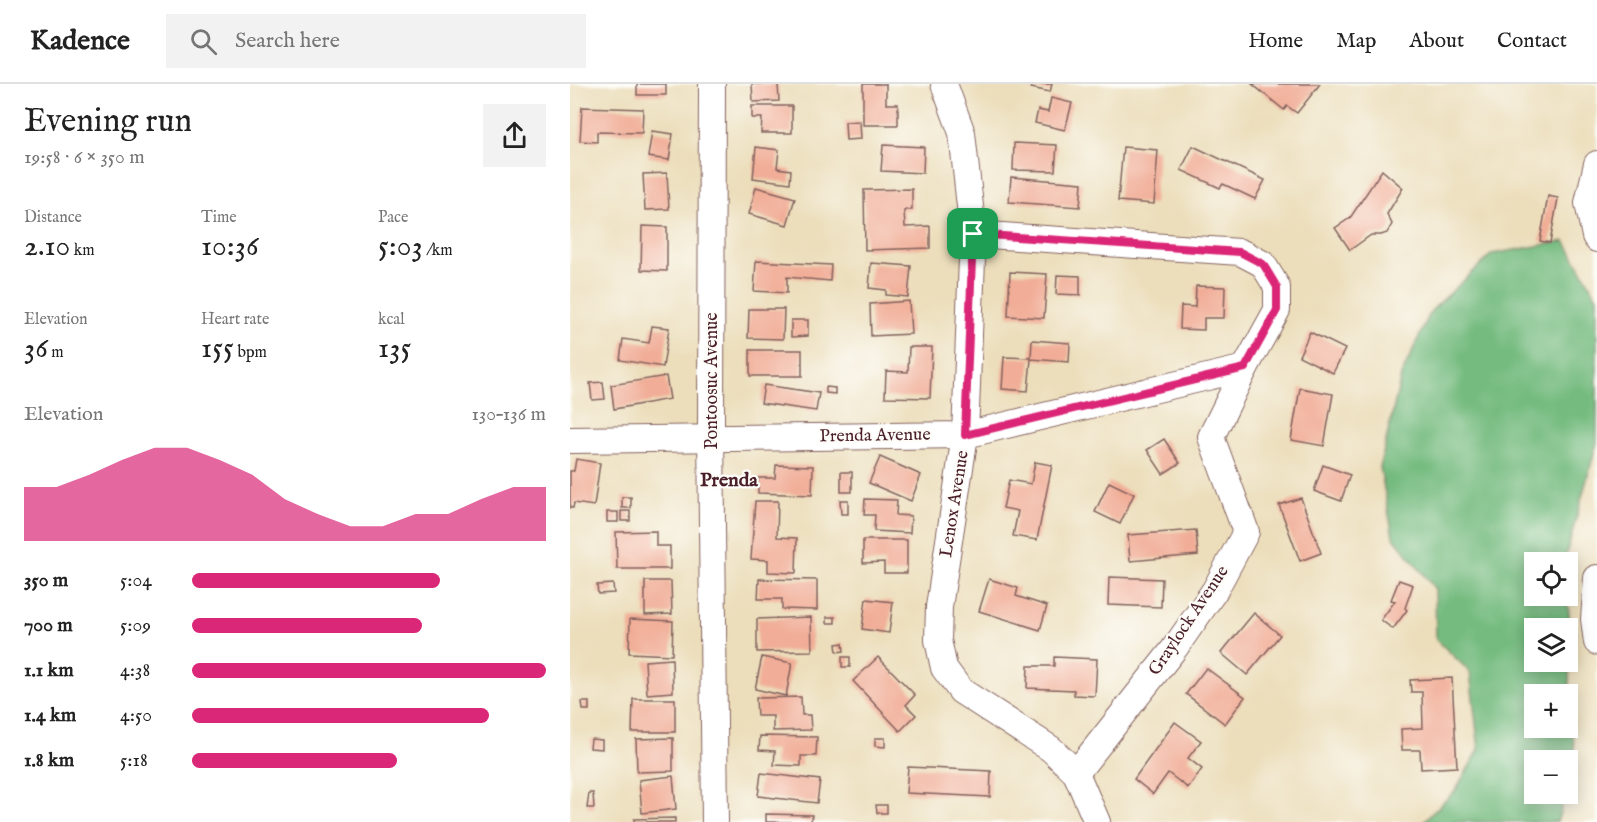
<!DOCTYPE html>
<meta charset="utf-8">
<style>
body{margin:0;font-family:"IM FELL English",serif;background:#f2f2f2;color:#222;height:100vh;display:flex;flex-direction:column;font-size:22px;white-space:nowrap}
*{box-sizing:border-box;margin:0}
p{font-size:20px;color:#767676}
.icon{flex:none;width:33px;height:33px;fill:none;stroke:currentColor;stroke-width:2;stroke-linecap:round;stroke-linejoin:round}
.map{position:relative;flex:1;overflow:hidden}
.side{display:flex;flex-direction:column;background:#fff;width:570px}
.side>*{flex:none}
.controls{position:absolute;left:954px;top:468px;display:grid;gap:12px}
.controls a{display:grid;place-items:center;width:54px;height:54px;border-radius:0px;background:#fff;box-shadow:0 3px 15px #0003;font-size:30px}
.pin{position:absolute;display:grid;place-items:center;width:51px;height:51px;color:#fff;margin:-26px;border-radius:12px;box-shadow:0 3px 9px #0006}
.round{display:grid;place-items:center;flex:none;width:63px;height:63px;border-radius:0px;background:#f2f2f2}
.headline{display:flex;align-items:center;justify-content:space-between;height:102px;padding:0 24px}
h1{font-size:33px;font-weight:600;line-height:45px}
.figures{display:grid;grid-template-columns:repeat(3,1fr);gap:9px;height:102px;padding:6px 24px}
.figures div{display:grid;align-content:center}
.figures b{font-size:30px;font-weight:600}
.figures small{font-size:16px;font-weight:400}
.figures p{font-size:16px}
.chart{height:168px;padding:12px 24px}
.chart p{display:flex;justify-content:space-between}
.chart svg{width:100%;height:108px;margin-top:6px;fill:#db2777;opacity:.7}
ul{padding:0 24px;list-style:none;font-size:20px}
li{display:grid;grid-template-columns:96px 72px 1fr;align-items:center;height:45px}
li i{height:15px;border-radius:8px;background:#db2777}
header{display:flex;align-items:center;gap:36px;box-sizing:border-box;height:84px;padding:0 30px;background:#fff;border-bottom:2px solid #e0e0e0}
header strong{font-size:28px}
nav{display:flex;gap:33px;margin-inline-start:auto;font-size:21px}
.search{width:420px;height:54px;background:#f2f2f2;display:flex;align-items:center;gap:15px;box-sizing:border-box;padding:0 21px;border-radius:0px;color:#767676;font-size:22px}
main{display:flex;flex:1;min-height:0}
.map>svg:first-child{display:block}
</style>
<header>
<strong>Kadence</strong>
<div class="search"><svg class="icon" aria-label="search" viewBox="0 0 24 24"><circle cx="10" cy="10" r="6"/><path d="M15 15l6 6"/></svg>Search here</div>
<nav><a>Home</a><a>Map</a><a>About</a><a>Contact</a></nav>
</header>
<main>
<section class="side">
<div class="headline"><div><h1>Evening run</h1><p>19:58 · 6 × 350 m</p></div><a class="round"><svg class="icon" aria-label="share" viewBox="0 0 24 24"><path d="M12 15V3M7 8l5-5 5 5M5 13v7h14v-7"/></svg></a></div>
<div class="figures">
<div><p>Distance</p><b>2.10<small> km</small></b></div>
<div><p>Time</p><b>10:36</b></div>
<div><p>Pace</p><b>5:03<small> /km</small></b></div>
</div>
<div class="figures">
<div><p>Elevation</p><b>36<small> m</small></b></div>
<div><p>Heart rate</p><b>155<small> bpm</small></b></div>
<div><p>kcal</p><b>135</b></div>
</div>
<div class="chart"><p><span>Elevation</span>130–136 m</p>
<svg viewBox="0 0 160 44" preserveAspectRatio="none"><path d="M0 44V22L10 22L20 17L30 11L40 6L50 6L60 11L70 17L80 27L90 33L100 38L110 38L120 33L130 33L140 27L150 22L160 22V44z"/></svg>
</div>
<ul>
<li><b>350 m</b>5:04<i style="width:70%"></i></li>
<li><b>700 m</b>5:09<i style="width:65%"></i></li>
<li><b>1.1 km</b>4:38<i style="width:100%"></i></li>
<li><b>1.4 km</b>4:50<i style="width:84%"></i></li>
<li><b>1.8 km</b>5:18<i style="width:58%"></i></li>
</ul>
</section>
<div class="map">
<svg width="1027" height="738" viewBox="0 0 1027 738">
<rect width="100%" height="100%" fill="#fdfcf7"/>
<filter id="ink" filterUnits="userSpaceOnUse"><feTurbulence type="fractalNoise" baseFrequency=".0167" numOctaves="2"/><feDisplacementMap in="SourceGraphic" scale="12" xChannelSelector="R" yChannelSelector="G"/><feConvolveMatrix kernelMatrix="1 2 1 2 8 2 1 2 1" color-interpolation-filters="sRGB"/></filter>
<filter id="wash" filterUnits="userSpaceOnUse"><feTurbulence type="fractalNoise" baseFrequency=".008" numOctaves="4" result="noise"/><feDisplacementMap in="SourceGraphic" scale="24" xChannelSelector="R" yChannelSelector="G"/><feGaussianBlur stdDeviation="1.35" result="paint"/><feColorMatrix in="noise" values="0 0 0 0 0 0 0 0 0 0 0 0 0 0 0 0 0 1.4 0 .05"/><feComposite in="paint" operator="in"/></filter>
<g filter="url(#wash)">
<rect width="100%" height="100%" fill="#ecdebb"/>
<path fill="#75bb7f" stroke="#606d55" stroke-width="1.5" fill-rule="evenodd" d="M995 157 1027 213V359L994 478H964V512H997L1000 540 999 612 1006 682 998 706V676H964V710H996L987 738H853L885 707 909 666 900 588 866 555 865 505 823 452 810 383 831 292 861 227 922 170ZM964 544H998V578H964ZM964 610H998V644H964Z"/>
<g id="blocks">
<g fill="#f1ad97">
<rect x="67" y="0" width="29" height="11"/>
<path d="M182 0H208L209 17 183 18Z"/>
<path d="M293 0H316V20H328V41H293Z"/>
<path d="M462 0H482L480 8 461 4Z"/>
<path d="M682 0H750L727 29 717 22 714 26Z"/>
<path d="M481 14 502 19 495 46 465 39 468 26 478 28Z"/>
<path d="M182 22H222V49H191L192 34H182Z"/>
<path d="M12 23 73 25 72 49 27 48V58L10 57Z"/>
<path d="M290 37 291 55 276 56 275 38Z"/>
<path d="M82 47 103 50 99 76 78 73Z"/>
<path d="M444 59 487 61 485 87 443 86Z"/>
<path d="M313 61 354 63 353 89 311 87Z"/>
<path d="M623 62 695 96 685 115 653 100 650 104 611 86Z"/>
<path d="M186 63 209 66 207 84 221 86 220 99 183 94Z"/>
<path d="M553 63 588 66 584 120 548 117Z"/>
<path d="M812 86 833 104 817 130 822 140 817 149 811 151H801L780 166 765 144 780 134Z"/>
<path d="M97 89 99 125 75 126 73 90Z"/>
<path d="M441 93 512 99 510 123 439 118Z"/>
<path d="M186 103 225 114 217 141 179 130Z"/>
<path d="M342 105V126H334L335 143 360 142V164L295 166 294 106Z"/>
<path d="M978 112 988 114 980 159 970 157Z"/>
<path d="M72 142 97 143V187L71 186Z"/>
<path d="M186 177 261 181 260 197 217 193V209L184 207Z"/>
<path d="M301 179 341 182 338 213 316 211V206L299 204Z"/>
<path d="M440 188 477 190 474 234 438 232Z"/>
<path d="M487 191 510 192V211L486 210Z"/>
<path d="M626 202 655 203 654 234H634V246L610 245 611 222 625 223Z"/>
<path d="M339 217 341 250 301 252 300 220Z"/>
<path d="M179 225H214L213 255 178 254Z"/>
<path d="M221 236H238V252L221 253Z"/>
<path d="M82 242 99 244 93 283 50 276 53 255 79 259Z"/>
<path d="M740 248 775 265 763 289 729 272Z"/>
<path d="M462 256 500 259 499 278 461 275 458 307 432 305 434 273 461 274Z"/>
<path d="M339 263H362L360 314 315 313 316 287 338 288Z"/>
<rect x="180" y="266" width="52" height="26"/>
<path d="M96 292 100 315 44 325 41 301Z"/>
<path d="M33 298 35 315 22 316 20 299Z"/>
<path d="M194 301 249 309 246 327 191 319Z"/>
<path d="M256 303 265 304V310L256 309Z"/>
<path d="M730 304 763 310 754 362 721 356Z"/>
<path d="M594 355 610 379 593 390 577 366Z"/>
<path d="M310 373 351 391 341 417 299 399Z"/>
<path d="M6 375 30 379 24 422 4 419 3 424H0V387H4Z"/>
<path d="M465 378 482 381 467 456 443 452 448 427 433 424 439 396 461 400Z"/>
<path d="M206 381 243 382 242 411 188 409V394H205Z"/>
<path d="M753 381 780 391 771 417 744 407Z"/>
<rect x="271" y="388" width="11" height="20"/>
<path d="M539 398 564 410 550 440 525 428Z"/>
<rect x="52" y="413" width="9" height="11"/>
<path d="M731 414 751 469 730 477 709 421Z"/>
<path d="M295 415 327 416 326 431 341 432 340 449 304 447 305 431H294Z"/>
<path d="M270 416H278V430H271Z"/>
<path d="M185 417H208L207 453 227 454 226 489 198 488V476L181 475Z"/>
<rect x="51" y="427" width="9" height="10"/>
<rect x="37" y="428" width="11" height="10"/>
<path d="M626 446 628 471 560 477 558 451Z"/>
<path d="M86 447V462H100V485H47L46 448Z"/>
<path d="M293 456H337V489H314V478L293 479Z"/>
<path d="M539 493 592 495 591 523 538 521Z"/>
<path d="M189 495 247 496V526L212 525V515H188Z"/>
<path d="M419 495 448 504 446 512 477 522 470 546 409 527Z"/>
<path d="M829 496 843 501 835 524 837 526 823 545 811 536 825 517 821 516Z"/>
<path d="M75 497H101L102 530 75 531Z"/>
<path d="M43 500 44 509 28 510 27 501Z"/>
<path d="M296 515 323 518 319 549 292 545Z"/>
<path d="M684 529 710 551 677 591 651 569Z"/>
<path d="M241 533 242 567 187 568V535Z"/>
<rect x="257" y="533" width="8" height="6"/>
<path d="M60 535 103 537 102 571 59 569Z"/>
<path d="M273 559 274 567 267 568 266 560Z"/>
<path d="M192 573 222 579 216 612 185 605Z"/>
<rect x="272" y="573" width="8" height="10"/>
<path d="M308 573 345 611 336 621 346 631 330 647 283 597Z"/>
<path d="M484 573 527 575 525 612 504 611V606L457 604 458 582H484Z"/>
<path d="M102 575 103 608 77 610 75 577Z"/>
<path d="M636 584 675 613 655 640 616 610Z"/>
<path d="M882 594 887 683 851 685 850 666H832L831 645 853 644 852 608H841L840 596Z"/>
<path d="M231 613 232 631H240L241 646 203 647V632H187L186 614Z"/>
<path d="M63 615H105V648H62Z"/>
<path d="M12 618H19V626H13Z"/>
<path d="M605 638 631 657 618 674 632 685 618 704 598 689 583 710 564 695Z"/>
<path d="M190 652 247 653 246 672H231V682L204 681 205 667 189 666Z"/>
<path d="M103 654V687L67 688 66 655Z"/>
<path d="M305 654H315V663L305 662Z"/>
<path d="M21 655 32 656V665L20 664Z"/>
<path d="M338 683 421 687 420 713 336 709Z"/>
<path d="M191 689 250 696 247 719 188 712Z"/>
<path d="M103 692 106 725 72 729 69 696Z"/>
<path d="M19 709H23L24 724H17Z"/>
<path d="M306 721H317V729H307Z"/>
<path d="M196 730 242 731 241 738H196Z"/>
<path d="M105 734V738H64V735Z"/>
</g>
</g>
</g>
<g filter="url(#ink)">
<use href="#blocks" fill-opacity="0" stroke="#83625d" stroke-width="1.5"/>
<g fill="none" stroke-linecap="round" stroke-linejoin="round">
<defs>
<g id="minor">
<path d="M142 0 141 343 145 738"/>
<path d="M374 0 392 49 403 150 395 351 369 523 368 556 374 584 391 607 481 665 506 689 527 738"/>
<path d="M1027 80 1018 119 1025 152 1027 155"/>
<path d="M403 150 670 168 693 180 707 203V226L675 284 641 353 676 448 645 506 604 565 506 689"/>
<path d="M0 356 395 351 675 284"/>
<path d="M1027 494 1024 535 1027 558"/>
</g>
</defs>
<use href="#minor" stroke="#83625d" stroke-width="28"/>
<use href="#minor" stroke="#fff" stroke-width="26"/>
</g>
</g>
<g fill="none" stroke-linecap="round" stroke-linejoin="round" filter="url(#ink)">
<defs>
<path id="route" d="M403 150 670 168 693 180 707 203V226L675 284 395 351Z"/>
</defs>
<use href="#route" stroke="#fff" stroke-width="12"/>
<use href="#route" stroke="#db2777" stroke-width="8"/>
</g>
<g text-anchor="middle" dominant-baseline="central" stroke-width="4.5" stroke-linejoin="round" paint-order="stroke">
<g font-size="18" fill="#4a1f2b" stroke="#fdfcf7">
<text transform="translate(142 297) rotate(-90)">Pontoosuc Avenue</text>
<text transform="translate(305 352) rotate(-1)">Prenda Avenue</text>
<text transform="translate(385 420) rotate(-81)">Lenox Avenue</text>
<text transform="translate(619 537) rotate(-56)">Graylock Avenue</text>
</g>
<g font-size="20" font-weight="bold" fill="#4a1f2b" stroke="#fdfcf7">
<text x="159" y="396">Prenda</text>
</g>
</g>
</svg>
<div class="controls">
<a><svg class="icon" aria-label="locate" viewBox="0 0 24 24"><circle cx="12" cy="12" r="6"/><path d="M12 2v4M12 18v4M2 12h4M18 12h4"/></svg></a>
<a><svg class="icon" aria-label="layers" viewBox="0 0 24 24"><path d="M12 4l9 5-9 5-9-5zM3 14l9 5 9-5"/></svg></a>
<a>+</a>
<a>−</a>
</div>
<div class="pin" style="left:403px;top:150px;background:#1e9e55"><svg class="icon" aria-label="arrive" viewBox="0 0 24 24"><path d="M6 21V4h12l-3 4 3 4H6"/></svg></div>
</div>
</main>
